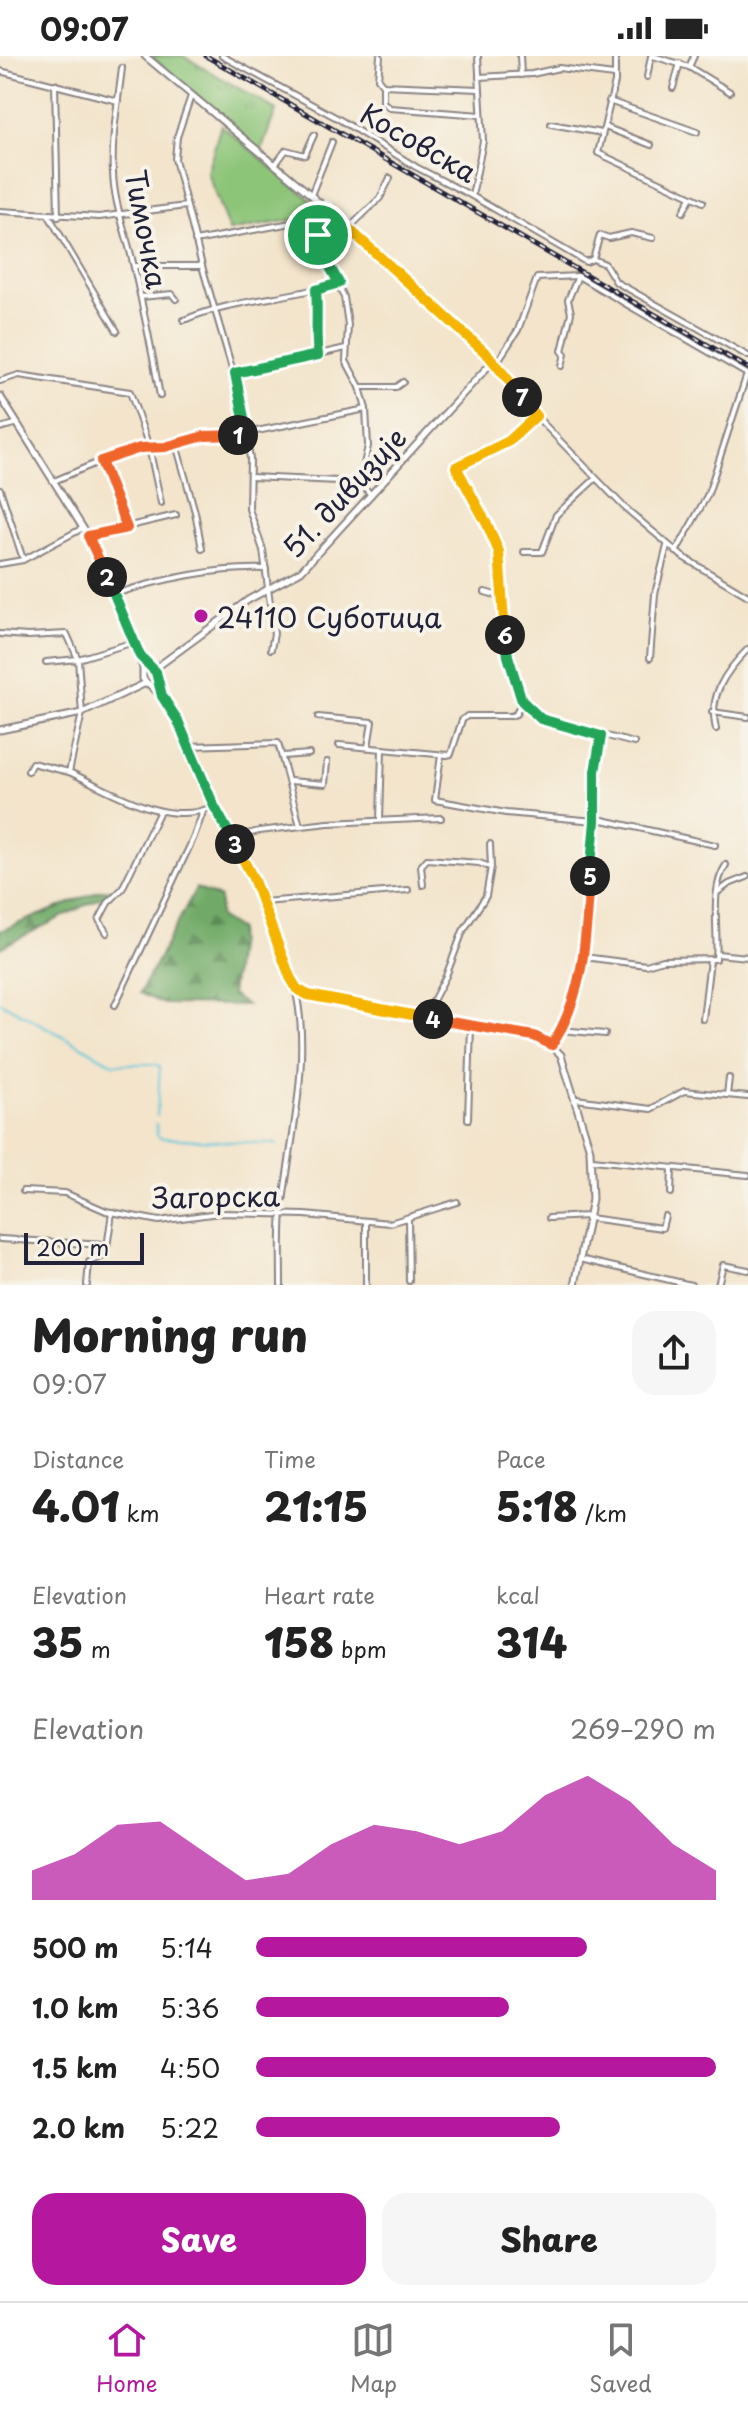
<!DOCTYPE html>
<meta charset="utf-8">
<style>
body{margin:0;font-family:"Playpen Sans",sans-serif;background:#f6f6f6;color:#222;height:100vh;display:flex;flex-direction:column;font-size:30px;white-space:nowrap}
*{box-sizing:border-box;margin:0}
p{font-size:26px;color:#767676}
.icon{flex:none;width:44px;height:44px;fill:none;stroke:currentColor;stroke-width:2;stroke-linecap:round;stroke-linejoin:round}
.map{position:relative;height:1229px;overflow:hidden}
.side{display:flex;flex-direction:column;background:#fff;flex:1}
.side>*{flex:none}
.scale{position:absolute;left:24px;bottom:20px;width:120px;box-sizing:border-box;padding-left:8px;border:4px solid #22223b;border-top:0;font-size:22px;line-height:28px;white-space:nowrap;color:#22223b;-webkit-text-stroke:6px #f7f3e8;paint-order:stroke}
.pin{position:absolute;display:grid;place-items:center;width:68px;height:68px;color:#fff;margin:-34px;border:4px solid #fff;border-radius:50%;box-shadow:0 2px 8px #0007}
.km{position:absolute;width:40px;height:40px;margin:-20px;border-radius:50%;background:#222;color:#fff;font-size:22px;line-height:40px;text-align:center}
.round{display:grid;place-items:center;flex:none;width:84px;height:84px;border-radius:24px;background:#f6f6f6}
.summary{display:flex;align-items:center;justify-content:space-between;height:136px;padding:0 32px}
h1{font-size:44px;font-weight:800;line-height:60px}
.figures{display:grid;grid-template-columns:repeat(3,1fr);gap:12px;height:136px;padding:8px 32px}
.figures div{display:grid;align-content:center}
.figures b{font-size:40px;font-weight:800}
.figures small{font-size:22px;font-weight:400}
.figures p{font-size:22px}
.chart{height:224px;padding:16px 32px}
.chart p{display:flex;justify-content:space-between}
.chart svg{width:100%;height:144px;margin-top:8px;fill:#b5179e;opacity:.7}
.action{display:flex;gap:16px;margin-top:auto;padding:16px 32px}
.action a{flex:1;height:92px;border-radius:24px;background:#b5179e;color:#fff;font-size:32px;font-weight:800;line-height:92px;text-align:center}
.action a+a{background:#f6f6f6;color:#222}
ul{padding:0 32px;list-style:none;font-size:26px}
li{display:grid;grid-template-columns:128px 96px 1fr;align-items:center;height:60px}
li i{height:20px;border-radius:10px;background:#b5179e}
.status{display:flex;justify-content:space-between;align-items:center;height:56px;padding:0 40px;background:#fff;direction:ltr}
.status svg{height:22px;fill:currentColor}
.menu{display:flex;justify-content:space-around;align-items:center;height:112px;border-top:2px solid #e0e0e0;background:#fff;font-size:22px;color:#767676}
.menu a{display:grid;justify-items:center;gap:4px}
.menu .selected{color:#b5179e}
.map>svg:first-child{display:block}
</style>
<div class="status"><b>09:07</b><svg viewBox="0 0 49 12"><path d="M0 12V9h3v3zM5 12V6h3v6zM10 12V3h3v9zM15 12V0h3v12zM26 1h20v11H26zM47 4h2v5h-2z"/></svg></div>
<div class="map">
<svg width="748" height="1229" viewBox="0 0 748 1229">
<defs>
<pattern id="grass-tufts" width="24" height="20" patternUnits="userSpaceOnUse" patternTransform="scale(2)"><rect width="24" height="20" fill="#8cc478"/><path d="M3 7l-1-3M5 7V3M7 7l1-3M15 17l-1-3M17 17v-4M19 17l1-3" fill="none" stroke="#78a869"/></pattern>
<pattern id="forest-firs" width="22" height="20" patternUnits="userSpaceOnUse" patternTransform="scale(2)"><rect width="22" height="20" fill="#71aa68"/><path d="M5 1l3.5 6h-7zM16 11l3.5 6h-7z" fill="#5c8a57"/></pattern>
</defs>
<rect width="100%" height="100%" fill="#f7f3e8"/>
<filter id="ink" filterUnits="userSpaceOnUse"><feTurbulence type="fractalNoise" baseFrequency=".0125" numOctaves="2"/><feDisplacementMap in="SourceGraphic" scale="16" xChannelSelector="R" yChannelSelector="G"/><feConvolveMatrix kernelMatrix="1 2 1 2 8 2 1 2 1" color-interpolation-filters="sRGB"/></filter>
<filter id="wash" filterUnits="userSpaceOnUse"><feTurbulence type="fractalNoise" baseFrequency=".006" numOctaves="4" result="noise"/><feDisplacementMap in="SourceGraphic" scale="32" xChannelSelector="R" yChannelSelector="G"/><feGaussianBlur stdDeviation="1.8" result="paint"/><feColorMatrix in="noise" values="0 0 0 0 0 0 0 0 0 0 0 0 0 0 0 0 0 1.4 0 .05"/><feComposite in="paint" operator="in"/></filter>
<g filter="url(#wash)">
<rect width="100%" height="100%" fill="#f3e4cb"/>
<path fill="url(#grass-tufts)" stroke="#57735a" stroke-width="2" d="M151 0H183L276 54 260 98Z"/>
<g fill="url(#forest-firs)" stroke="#4a6652" stroke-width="2">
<path d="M196 832 220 842 219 861 239 874 231 939 246 949 163 948 140 937Z"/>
<path d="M102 834 114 835 0 892V875Z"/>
</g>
<path fill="#8cc478" stroke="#57735a" stroke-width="2" d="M221 69 317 149 313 160 229 175 207 116Z"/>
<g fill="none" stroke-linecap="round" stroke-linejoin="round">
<g stroke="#5ec4db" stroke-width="2">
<path d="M0 946 114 1008H154L160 1010 157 1060"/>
<path d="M156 1068 157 1079 161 1082 277 1088"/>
</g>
</g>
</g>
<g filter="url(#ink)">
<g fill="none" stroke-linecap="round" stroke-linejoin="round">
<defs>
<g id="minor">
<path d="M222 0 337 62 416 111 472 140 586 206 593 203 600 179 609 182 631 177 653 182"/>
<path d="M380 0 378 23 383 29V46L390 52 481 59"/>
<path d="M520 0 521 19"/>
<path d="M615 0V26L598 97 703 146"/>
<path d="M653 0 689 11 730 36"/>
<path d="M689 11 694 0"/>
<path d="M122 12C118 47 111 82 113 117 114 148 126 176 133 207 143 251 152 295 160 340"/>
<path d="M0 15 118 45"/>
<path d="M479 21 532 18 559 12 614 19"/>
<path d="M647 21 651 0"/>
<path d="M55 28 58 161"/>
<path d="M383 29 479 33"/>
<path d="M673 32 680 7"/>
<path d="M191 40 177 81 175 103 202 210 241 343 250 403 249 453 263 494 274 578 271 593"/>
<path d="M609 45 697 76"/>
<path d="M551 68 602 77"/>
<path d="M605 71 651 89"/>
<path d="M275 109 286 94 305 99 314 79"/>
<path d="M311 139 332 86"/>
<path d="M472 140 483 85 478 0"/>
<path d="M326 152 319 161 318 186 344 241 348 269 346 305 360 331 366 353 368 390 360 426 371 439"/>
<path d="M0 155 99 161 186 150"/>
<path d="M683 156 691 141"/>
<path d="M49 160 117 275"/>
<path d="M349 172 380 142 390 122"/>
<path d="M195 185 318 162"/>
<path d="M593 203 605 208 616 226 748 300"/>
<path d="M134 210H202"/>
<path d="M316 234C318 256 315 277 318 299"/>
<path d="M141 241 172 238 176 243"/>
<path d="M184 264C232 243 289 243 339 227"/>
<path d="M495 307 536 360 624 451 683 501 748 540"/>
<path d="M496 308 518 274 537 222 578 220 747 318 708 438 676 496"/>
<path d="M562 310 565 298 562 295 571 257 568 244 578 220"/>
<path d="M235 317 346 292"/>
<path d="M0 325 19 319 130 336 149 391 161 447"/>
<path d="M360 331H396L403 326"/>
<path d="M536 360 509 385 456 411 487 468 499 496 505 582 522 645 541 663 634 687"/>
<path d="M0 372 15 368"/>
<path d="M176 388 195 456 202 493"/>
<path d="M101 405 127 472"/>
<path d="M251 421 360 426"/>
<path d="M54 425 115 399 140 392 165 391 204 380 237 379 366 353"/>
<path d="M0 433 23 503"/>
<path d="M88 480 176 459"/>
<path d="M524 496H542L556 459 595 423"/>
<path d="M0 508 23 504 83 472"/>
<path d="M485 536 502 541"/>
<path d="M115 538C161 523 218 511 266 513"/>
<path d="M0 578 28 580 67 578 78 603 82 657 69 716C112 735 168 773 214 750"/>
<path d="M650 602 655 538 667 490"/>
<path d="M46 606 78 603 134 586"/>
<path d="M712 656 748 661"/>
<path d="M318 661 372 666 368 691"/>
<path d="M716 673C708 640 725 616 748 593"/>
<path d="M339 689 447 699 451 698 462 664 467 660H511L516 658 522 645"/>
<path d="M189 690 278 687 300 770"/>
<path d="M441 699 435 744 506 757 595 765 603 764 715 789"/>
<path d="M283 700 309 698"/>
<path d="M28 715 32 707 69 716"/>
<path d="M290 725 325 728 327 706"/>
<path d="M380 764 382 693"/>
<path d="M232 782 259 775 328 767 441 762"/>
<path d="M423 829 421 810 427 803 479 807 490 811"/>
<path d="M718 836 729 828 747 821"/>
<path d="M263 846 408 834"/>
<path d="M107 877 99 864 108 847 122 833 160 755"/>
<path d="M717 898 748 901"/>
<path d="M584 901 646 909 663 904 716 903C719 874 709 834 726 809"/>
<path d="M115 949 193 783 203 756"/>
<path d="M425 960 446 920 463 875 486 840 491 811 490 788"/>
<path d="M703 963 710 904"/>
<path d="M560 974 605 978"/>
<path d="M552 989 568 959 583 911 595 761V716L601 680"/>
<path d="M727 1039 729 1022"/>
<path d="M576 1043 651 1053 684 1035 748 1041"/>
<path d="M468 1063 471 970"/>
<path d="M592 1104 748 1119"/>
<path d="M23 1135 65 1137 106 1155 159 1165 219 1157 305 1159 390 1167 457 1146"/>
<path d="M671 1137 672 1113"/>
<path d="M549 1162 589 1160"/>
<path d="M589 1162 662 1172 665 1160"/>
<path d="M408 1163 409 1225"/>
<path d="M366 1165V1229"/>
<path d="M0 1183 106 1189"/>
<path d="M580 1203 691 1229"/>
<path d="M87 1229 89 1206 106 1199 112 1156"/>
<path d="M281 1229C281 1204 280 1179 282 1154 290 1085 312 1000 295 932"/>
<path d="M718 1229 723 1209 748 1214"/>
</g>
<g id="tertiary">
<path d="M145 0 311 139 493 305 301 515 248 544 153 614"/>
<path d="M0 340 88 480 134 586 143 612V623L162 640 178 665 214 750 253 822 290 921 297 933 308 939 534 980 547 985 561 999 590 1094 592 1143 575 1229"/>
<path d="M143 604 156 616 160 635"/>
<path d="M0 674 82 657 146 627"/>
</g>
</defs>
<use href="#minor" stroke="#8a8383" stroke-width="8"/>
<use href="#tertiary" stroke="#8a8383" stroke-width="9"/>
<use href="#minor" stroke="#fff" stroke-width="4"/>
<use href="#tertiary" stroke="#fff" stroke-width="5"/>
<defs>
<path id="rail" d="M206 0 748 312"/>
</defs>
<use href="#rail" stroke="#22223b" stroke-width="5"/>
<use href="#rail" stroke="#f7f3e8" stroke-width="2" stroke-dasharray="6" stroke-linecap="butt"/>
</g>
</g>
<g fill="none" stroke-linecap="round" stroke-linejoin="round" filter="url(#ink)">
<defs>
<path id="split-1" d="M238 379 247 377 235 317 318 299C315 277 318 256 316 234L339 227 322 197 318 179"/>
<path id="split-2" d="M107 521 88 480 127 472 101 405 140 392 165 391 204 380 238 379"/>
<path id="split-3" d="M107 521 140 600 156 616 162 640 178 665 214 750 235 788"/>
<path id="split-4" d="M235 788 253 822 290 921 297 933 308 939 433 963"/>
<path id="split-5" d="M433 963 534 980 552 989C585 937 586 879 590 820"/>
<path id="split-6" d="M505 579 508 600 522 645 541 663 601 680 595 716V765L590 820"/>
<path id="split-7" d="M505 579 499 496 487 468 456 411 509 385 536 360 522 341"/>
<path id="split-8" d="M318 179 319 161 326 152 489 300 522 341"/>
</defs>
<use href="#split-1" stroke="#fff" stroke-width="16"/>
<use href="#split-2" stroke="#fff" stroke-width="16"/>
<use href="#split-3" stroke="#fff" stroke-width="16"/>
<use href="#split-4" stroke="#fff" stroke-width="16"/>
<use href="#split-5" stroke="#fff" stroke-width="16"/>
<use href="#split-6" stroke="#fff" stroke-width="16"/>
<use href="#split-7" stroke="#fff" stroke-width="16"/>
<use href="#split-8" stroke="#fff" stroke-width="16"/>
<use href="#split-1" stroke="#22a559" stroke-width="10"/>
<use href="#split-2" stroke="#f0652b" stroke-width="10"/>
<use href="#split-3" stroke="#22a559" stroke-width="10"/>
<use href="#split-4" stroke="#f5b400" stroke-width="10"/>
<use href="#split-5" stroke="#f0652b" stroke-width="10"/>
<use href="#split-6" stroke="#22a559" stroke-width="10"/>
<use href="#split-7" stroke="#f5b400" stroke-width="10"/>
<use href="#split-8" stroke="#f5b400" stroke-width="10"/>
</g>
<circle fill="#b5179e" stroke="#f7f3e8" stroke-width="3" cx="201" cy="560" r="8"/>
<g text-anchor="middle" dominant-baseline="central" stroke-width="8" stroke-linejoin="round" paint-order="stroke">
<g font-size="28" fill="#22223b" stroke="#f7f3e8">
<text transform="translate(419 86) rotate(30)">Косовска</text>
<text transform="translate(147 173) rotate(79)">Тимочка</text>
<text transform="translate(344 436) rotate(-47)">51. дивизије</text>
<text transform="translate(216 1140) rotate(-1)">Загорска</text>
</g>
<g font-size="28" fill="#22223b" stroke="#f7f3e8" text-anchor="start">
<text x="217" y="560">24110 Суботица</text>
</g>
</g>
</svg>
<div class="scale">200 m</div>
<div class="pin" style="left:318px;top:179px;background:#1e9e55"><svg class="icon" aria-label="arrive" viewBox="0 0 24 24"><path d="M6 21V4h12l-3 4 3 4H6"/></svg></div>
<b class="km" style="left:238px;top:379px">1</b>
<b class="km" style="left:107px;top:521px">2</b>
<b class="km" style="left:235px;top:788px">3</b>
<b class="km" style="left:433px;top:963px">4</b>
<b class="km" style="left:590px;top:820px">5</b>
<b class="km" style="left:505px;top:579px">6</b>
<b class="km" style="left:522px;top:341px">7</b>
</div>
<section class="side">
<div class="summary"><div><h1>Morning run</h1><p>09:07</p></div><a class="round"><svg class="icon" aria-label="share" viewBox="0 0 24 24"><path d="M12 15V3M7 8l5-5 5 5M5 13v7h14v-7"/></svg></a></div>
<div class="figures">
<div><p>Distance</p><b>4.01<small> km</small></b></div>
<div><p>Time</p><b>21:15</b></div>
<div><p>Pace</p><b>5:18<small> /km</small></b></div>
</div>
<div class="figures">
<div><p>Elevation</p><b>35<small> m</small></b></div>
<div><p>Heart rate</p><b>158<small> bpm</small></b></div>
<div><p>kcal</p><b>314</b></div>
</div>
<div class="chart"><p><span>Elevation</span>269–290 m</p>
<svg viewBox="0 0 160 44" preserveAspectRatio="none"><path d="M0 44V35L10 30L20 21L30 20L40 29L50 38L60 36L70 27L80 21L90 23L100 27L110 23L120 12L130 6L140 14L150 27L160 35V44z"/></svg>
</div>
<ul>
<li><b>500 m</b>5:14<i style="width:72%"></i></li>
<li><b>1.0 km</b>5:36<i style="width:55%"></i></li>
<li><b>1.5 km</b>4:50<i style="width:100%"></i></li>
<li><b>2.0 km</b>5:22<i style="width:66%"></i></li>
</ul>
<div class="action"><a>Save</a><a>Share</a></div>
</section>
<nav class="menu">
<a class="selected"><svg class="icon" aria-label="home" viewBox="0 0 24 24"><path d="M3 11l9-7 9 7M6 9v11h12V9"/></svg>Home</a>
<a><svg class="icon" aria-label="map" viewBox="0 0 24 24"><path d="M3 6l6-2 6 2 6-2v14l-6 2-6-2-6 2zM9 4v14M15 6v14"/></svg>Map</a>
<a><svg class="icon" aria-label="saved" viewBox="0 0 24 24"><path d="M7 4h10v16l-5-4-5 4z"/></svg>Saved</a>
</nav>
